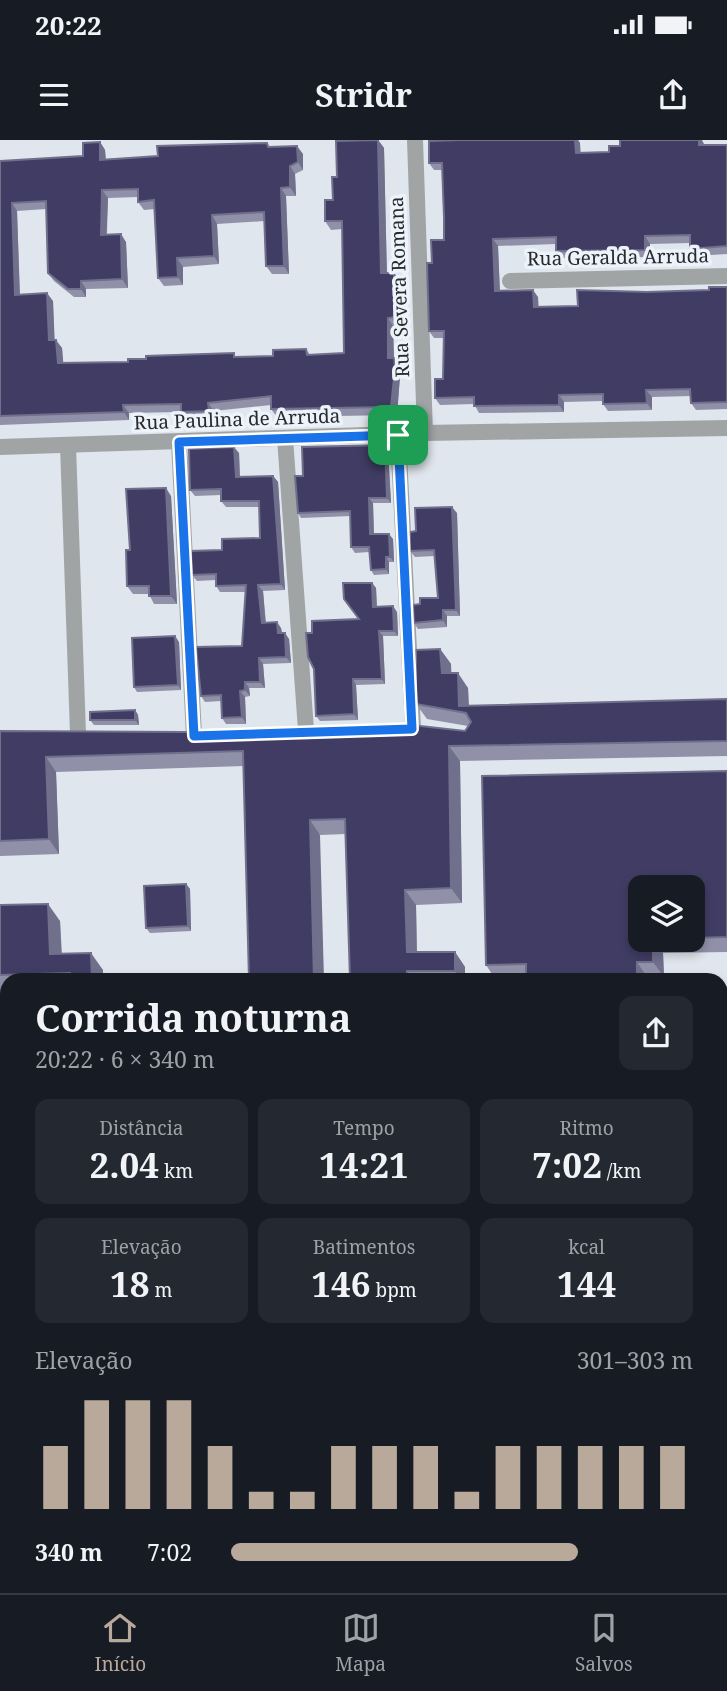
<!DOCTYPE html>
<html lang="pt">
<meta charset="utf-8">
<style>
body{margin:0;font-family:"Noto Serif",serif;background:#242831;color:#f1f3f6;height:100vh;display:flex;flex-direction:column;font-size:26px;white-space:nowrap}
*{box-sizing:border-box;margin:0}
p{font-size:23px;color:#9ea1a6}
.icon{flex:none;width:38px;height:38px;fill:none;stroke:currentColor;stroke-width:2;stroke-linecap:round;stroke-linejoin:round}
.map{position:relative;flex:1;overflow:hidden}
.panel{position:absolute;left:0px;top:833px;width:728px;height:621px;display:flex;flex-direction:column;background:#171b24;border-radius:21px 21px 0 0;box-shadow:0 4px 10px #0003}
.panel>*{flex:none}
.controls{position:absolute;left:628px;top:735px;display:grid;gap:14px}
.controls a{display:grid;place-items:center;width:77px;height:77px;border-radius:14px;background:#171b24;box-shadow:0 4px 10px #0003;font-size:35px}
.pin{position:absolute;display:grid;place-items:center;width:60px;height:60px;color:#fff;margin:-30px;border-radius:14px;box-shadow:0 4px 10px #0006}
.round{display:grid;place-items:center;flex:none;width:74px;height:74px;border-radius:14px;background:#242831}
.head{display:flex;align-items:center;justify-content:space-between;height:119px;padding:0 35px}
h1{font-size:38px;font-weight:700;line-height:52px}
.stats{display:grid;grid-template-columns:repeat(3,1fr);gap:10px;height:119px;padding:7px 35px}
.stats div{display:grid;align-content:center;border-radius:14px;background:#242831;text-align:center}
.stats b{font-size:35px;font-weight:700}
.stats small{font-size:19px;font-weight:400}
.stats p{font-size:19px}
.chart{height:196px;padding:14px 35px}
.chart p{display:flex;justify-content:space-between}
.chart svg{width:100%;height:126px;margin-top:7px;stroke:#b9a99a;stroke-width:6}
ul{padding:0 35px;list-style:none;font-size:23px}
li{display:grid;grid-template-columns:112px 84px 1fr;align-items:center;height:52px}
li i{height:18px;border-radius:9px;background:#b9a99a}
.status{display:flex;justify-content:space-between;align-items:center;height:49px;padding:0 35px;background:#171b24;direction:ltr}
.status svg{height:19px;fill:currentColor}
header{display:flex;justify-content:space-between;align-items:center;height:91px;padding:0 35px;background:#171b24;font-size:32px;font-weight:700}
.tabs{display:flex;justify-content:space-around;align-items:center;height:98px;border-top:2px solid #363941;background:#171b24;font-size:19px;color:#9ea1a6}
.tabs a{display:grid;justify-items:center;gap:4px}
.tabs .selected{color:#b9a99a}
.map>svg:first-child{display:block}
</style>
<div class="status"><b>20:22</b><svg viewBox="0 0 49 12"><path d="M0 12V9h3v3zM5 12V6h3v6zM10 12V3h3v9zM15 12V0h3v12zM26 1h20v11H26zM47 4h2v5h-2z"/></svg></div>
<header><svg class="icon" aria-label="menu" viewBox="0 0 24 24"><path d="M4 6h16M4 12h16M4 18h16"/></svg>Stridr<svg class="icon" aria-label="share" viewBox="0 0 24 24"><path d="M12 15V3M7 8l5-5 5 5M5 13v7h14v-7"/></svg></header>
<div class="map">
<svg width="727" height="1453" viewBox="0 0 727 1453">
<rect width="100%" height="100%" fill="#e0e6ed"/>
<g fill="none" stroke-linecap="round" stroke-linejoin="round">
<g stroke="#a0a4a5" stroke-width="16">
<path d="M415 0 425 293"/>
<path d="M510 141 727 136"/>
<path d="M398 295 413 588"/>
<path d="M285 298 306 590"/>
<path d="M179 302 194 596"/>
<path d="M68 305 78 594"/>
<path d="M0 307 425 293 727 288"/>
<path d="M721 897H727"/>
<path d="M0 917H7"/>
<path d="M0 1021 7 1046"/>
<path d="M0 1252H7"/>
<path d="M721 1376 727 1374"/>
<path d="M122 1447 124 1453"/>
<path d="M471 1453 487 1447"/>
</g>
</g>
<g fill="#9091a8" fill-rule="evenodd">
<path d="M378 0 384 8 387 133H394L400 141 401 186H393L394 218 400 226V236L397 275 277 277 271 269V265L214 271V279L187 280 181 272 129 273V280L0 285V21L83 16 100 2 105 10 106 19 158 16 267 3 270 7 303 14V30L295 34 296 56H286L289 134H272L266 126 264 81 217 84 219 124 183 127V145L164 146 158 138 155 69 144 70 138 62V57L108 58 107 94 126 102 128 148 86 149V157H74L54 141 48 133 46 69 17 71 20 154 53 161 54 200 62 208 63 223 128 222 236 217 273 216 306 209 310 215 344 213 342 89 331 90 325 81 333 60 337 37Z"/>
<path d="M460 0H578L580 3V13L609 12 704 4V5H727V114L695 116 690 109V103L650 104V117L561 118 556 111V104L498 106 500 151 538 157V167L578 166 647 152 709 150 727 147V269L696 270 691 263V256L652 257V270L608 271 603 264V261L564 262V272L479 273 474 264 440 265 435 258 443 239 444 198H434L429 191 432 123 444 100 442 30H434L429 23Z"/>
<path d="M385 305 388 310 391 363H373L374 394 393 399 394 422H389V434L374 435 371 430 369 412 355 413 351 407V376L301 378 298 373 303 336Z"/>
<path d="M239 313 240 337 273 336 278 342 285 450 263 451 266 483 281 488 282 493 289 499 291 523 263 524 265 548H249L250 556 245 557 246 584H226L222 578 221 561 205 562 201 556 242 506 246 452H220L216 446V440L197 441 192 435 222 410 260 398V367H226L221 361V355L195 356 190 350Z"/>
<path d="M171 356 177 464H154L149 454H133L127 446 130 410Z"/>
<path d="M457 373 460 476H447V487L418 489 414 483 420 464 438 458 435 416 415 417 410 411 416 391Z"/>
<path d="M372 443 376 448 377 467 397 472 398 496H383L385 544 356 545 358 580 320 581 316 576 312 493 359 479Z"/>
<path d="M179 502 181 550 137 552 134 547Z"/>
<path d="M440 509 451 524V533L468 548 469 566 727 559V616L460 621 462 763 416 765 417 812H455L465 827V840H350L345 694 320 695 244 626 56 632 59 714 0 716V591L184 592 465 591 468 586 427 579 416 564Z"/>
<path d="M135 570 138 575 139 585H94L90 580Z"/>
<path d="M727 631V812L663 813 664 837 496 840 486 825ZM693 747V800H640Z"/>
<path d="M186 744 190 749 191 791 150 793 146 788Z"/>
<path d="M0 765 60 781 62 814 103 830V840H7V853H0Z"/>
<path d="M721 930H727V1352L721 1353Z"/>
<path d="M0 1266H7V1447H76V1449L0 1450Z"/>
</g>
<g fill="#706f8c">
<path d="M378 0 384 8 387 142 381 133Z"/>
<path d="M575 0H578L580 3 581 20 576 13Z"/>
<path d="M699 0H702L704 4V13L699 5Z"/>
<path d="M100 2 105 10 106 28 100 20Z"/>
<path d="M297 6 303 14V30L298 22Z"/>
<path d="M290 26 295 34 296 56 290 47Z"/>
<path d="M281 48 286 56 289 134 284 126Z"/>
<path d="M102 50 108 58 106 103 101 95Z"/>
<path d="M12 63 17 71 20 163 15 155Z"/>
<path d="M212 75 217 84 219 124 214 116Z"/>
<path d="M121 94 126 102 128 148 122 139Z"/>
<path d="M645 96 650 104V117L645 110Z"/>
<path d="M493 99 498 106 500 158 495 151Z"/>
<path d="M177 118 183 127V145L178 137Z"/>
<path d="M394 133 400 141 401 186 395 177Z"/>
<path d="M81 141 86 149V157L81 149Z"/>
<path d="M533 150 538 157 539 174 534 167Z"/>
<path d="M47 153 53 161 55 208 49 200Z"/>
<path d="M388 178 393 186 394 226 388 218Z"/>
<path d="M56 200 62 208 64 231 58 223Z"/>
<path d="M394 218 400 226V236L397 275 391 267Z"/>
<path d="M646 250 652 257V270L647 263Z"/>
<path d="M559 255 564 262V272L559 265Z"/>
<path d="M208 263 214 271V279L209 271Z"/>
<path d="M123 265 129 273V280L124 272Z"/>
<path d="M385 305 388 310 391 363 387 358Z"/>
<path d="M234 307 239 313 240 343 236 337Z"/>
<path d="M273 336 278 342 285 450 281 444Z"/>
<path d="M166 348 171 356 177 464 171 456Z"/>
<path d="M369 358 373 363 374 400 370 394Z"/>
<path d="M452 367 457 373 460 476 456 470Z"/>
<path d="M389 394 393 399 394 422 390 417Z"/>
<path d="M386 417 389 422V434L386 429Z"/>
<path d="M372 443 376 448 377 472 373 467Z"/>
<path d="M258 445 263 451 266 489 262 483Z"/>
<path d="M393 466 397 472 398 496 394 491Z"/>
<path d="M443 470 447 476V487L443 480Z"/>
<path d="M277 482 281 488 283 499 278 493Z"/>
<path d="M379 491 383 496 385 544 382 539Z"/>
<path d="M285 493 289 499 291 523 286 517Z"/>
<path d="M175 496 179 502 181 550 178 545Z"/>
<path d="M440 509 451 524 452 548 442 533Z"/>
<path d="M259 518 263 524 265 548 260 542Z"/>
<path d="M458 533 468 548 469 576 459 566Z"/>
<path d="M353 539 356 545 358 580 354 574Z"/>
<path d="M245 542 249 548 250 556 245 550Z"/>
<path d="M240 551 245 557 246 584 242 577Z"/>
<path d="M135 570 138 575 139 585 135 580Z"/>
<path d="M449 606 460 621 462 763 451 748Z"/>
<path d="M46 617 56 632 59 714 49 699Z"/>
<path d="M310 680 320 695 324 840H314Z"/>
<path d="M186 744 190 749 191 791 188 786Z"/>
<path d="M405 750 416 765 417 827 407 812Z"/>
<path d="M48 764 60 781 62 831 50 814Z"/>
<path d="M653 800 663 813 664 837 653 822Z"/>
<path d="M455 812 465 827V840H461L455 831Z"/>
<path d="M91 813 103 830V840H92Z"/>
<path d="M637 822 647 837V840H637Z"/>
<path d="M407 831 413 840H407Z"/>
<path d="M721 1403 727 1414V1420L721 1406Z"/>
<path d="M626 1447H630L633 1453H628Z"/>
</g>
<g fill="#403c63" stroke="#706f8c" stroke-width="2">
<path d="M378 0 381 133H394L395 177 388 178V218H394L395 228 391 267 271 269V256L208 263 209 271 181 272V264L123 265 124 272 0 276V21L83 16V3L100 2V20L158 16 157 6 267 3 268 7 297 6 298 22 290 26V47L281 48 284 126H266L264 72 212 75 214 116 177 118 178 137 158 138 154 60 138 62V49L102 50 101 95 121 94 122 139 81 141V149H68L48 133 46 61 12 63 15 155 47 153 49 200H56L58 223 128 222V219H146V216L234 213V217L273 216V210L306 209 307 215 344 213 342 81H325V60H333L332 37H337L336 1Z"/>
<path d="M460 0H575L576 13 609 12V6H620V0H699V5H727V106L690 109V95L645 96V110L556 111V97L493 99 495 151 533 150 534 167 578 166 577 150 647 152 709 150V147H727V262L691 263 690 249 646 250 647 263 603 264V254L559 255V265L474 266V257L435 258V239H443L444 191H429L427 123H432L431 100H444V77L442 23H429V1Z"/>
<path d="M385 305 387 358H369L370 394H389L390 417H386V429L371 430 369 407H351L350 371 298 373 295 336H303L302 307Z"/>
<path d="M234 307 236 337 273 336 281 444 258 445 262 483 277 482 278 493H285L286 517 259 518 260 542H245V550L240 551 242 577 222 578 221 555 201 556 196 507 242 506 246 445 216 446V434L192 435 191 411 222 410V399L260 398 259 361H221V349L190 350 189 309Z"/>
<path d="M166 348 171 456H149V446H127L126 410H130L126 349Z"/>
<path d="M452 367 456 470H443V480L414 483 413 465 420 464V458H438L434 410 410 411V392L416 391 415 368Z"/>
<path d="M343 443H372L373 467 393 466 394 491H379L382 539H353L354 574 316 576 314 529 308 517 306 493H312V481L359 479 344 459Z"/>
<path d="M175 496 178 545 134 547 132 498Z"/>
<path d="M440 509 442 533H458L459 566 727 559V601L449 606 451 748 405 750 407 812H455V831H407V840H350L345 679 310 680 314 840H249L243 611 46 617 49 699 0 701V591L184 592 402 584 465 591 471 582 466 573 416 564V510Z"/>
<path d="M135 570V580H90V572Z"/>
<path d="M727 631V797L693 798V747H640V800H653V822H637V840H526V824L486 825 482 636Z"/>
<path d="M186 744 188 786 146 788 144 746Z"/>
<path d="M48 764 50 814 91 813 92 840H70V833L0 835V765Z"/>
<path d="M721 930H727V1339L724 1340 726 1346 721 1347Z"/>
<rect x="0" y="1266" width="7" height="174"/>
<path d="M721 1406 727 1420V1453H705L703 1447H721Z"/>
<path d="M559 1447H585L586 1450 579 1453H561Z"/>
<path d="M592 1447H626L628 1453H594Z"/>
<path d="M91 1448 92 1453H75L74 1449Z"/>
</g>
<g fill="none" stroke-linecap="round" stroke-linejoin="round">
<defs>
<path id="route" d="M398 295 412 589 194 596 179 302Z"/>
</defs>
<use href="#route" stroke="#fff" stroke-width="14"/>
<use href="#route" stroke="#1a73e8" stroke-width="9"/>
</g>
<g text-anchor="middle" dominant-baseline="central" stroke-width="7" stroke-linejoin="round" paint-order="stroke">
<g font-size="19" fill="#282a2d" stroke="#edf3fa">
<text transform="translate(618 117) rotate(-1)">Rua Geralda Arruda</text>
<text transform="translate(399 147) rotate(-92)">Rua Severa Romana</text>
<text transform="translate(237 279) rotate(-2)">Rua Paulina de Arruda</text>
</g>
</g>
</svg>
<div class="controls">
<a><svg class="icon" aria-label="layers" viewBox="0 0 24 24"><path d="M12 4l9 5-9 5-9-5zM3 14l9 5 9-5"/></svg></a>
</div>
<div class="pin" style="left:398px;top:295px;background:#1e9e55"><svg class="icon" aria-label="arrive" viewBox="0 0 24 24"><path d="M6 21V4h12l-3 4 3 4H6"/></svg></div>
<section class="panel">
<div class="head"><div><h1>Corrida noturna</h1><p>20:22 · 6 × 340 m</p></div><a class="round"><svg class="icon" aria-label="share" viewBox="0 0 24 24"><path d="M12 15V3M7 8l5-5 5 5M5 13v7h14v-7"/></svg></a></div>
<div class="stats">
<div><p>Distância</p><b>2.04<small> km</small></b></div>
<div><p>Tempo</p><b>14:21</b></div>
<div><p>Ritmo</p><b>7:02<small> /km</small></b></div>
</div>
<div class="stats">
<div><p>Elevação</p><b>18<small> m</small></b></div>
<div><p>Batimentos</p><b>146<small> bpm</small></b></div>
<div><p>kcal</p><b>144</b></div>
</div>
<div class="chart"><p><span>Elevação</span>301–303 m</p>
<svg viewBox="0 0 160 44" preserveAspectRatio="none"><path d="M5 44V22M15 44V6M25 44V6M35 44V6M45 44V22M55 44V38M65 44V38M75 44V22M85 44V22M95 44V22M105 44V38M115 44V22M125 44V22M135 44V22M145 44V22M155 44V22"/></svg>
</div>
<ul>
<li><b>340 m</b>7:02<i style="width:75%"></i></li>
</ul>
</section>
</div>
<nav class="tabs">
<a class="selected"><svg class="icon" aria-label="home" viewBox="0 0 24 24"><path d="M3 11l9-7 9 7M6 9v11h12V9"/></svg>Início</a>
<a><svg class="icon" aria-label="map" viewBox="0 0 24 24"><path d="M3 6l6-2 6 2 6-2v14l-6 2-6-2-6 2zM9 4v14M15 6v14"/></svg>Mapa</a>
<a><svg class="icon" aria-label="saved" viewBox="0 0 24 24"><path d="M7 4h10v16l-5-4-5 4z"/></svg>Salvos</a>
</nav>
